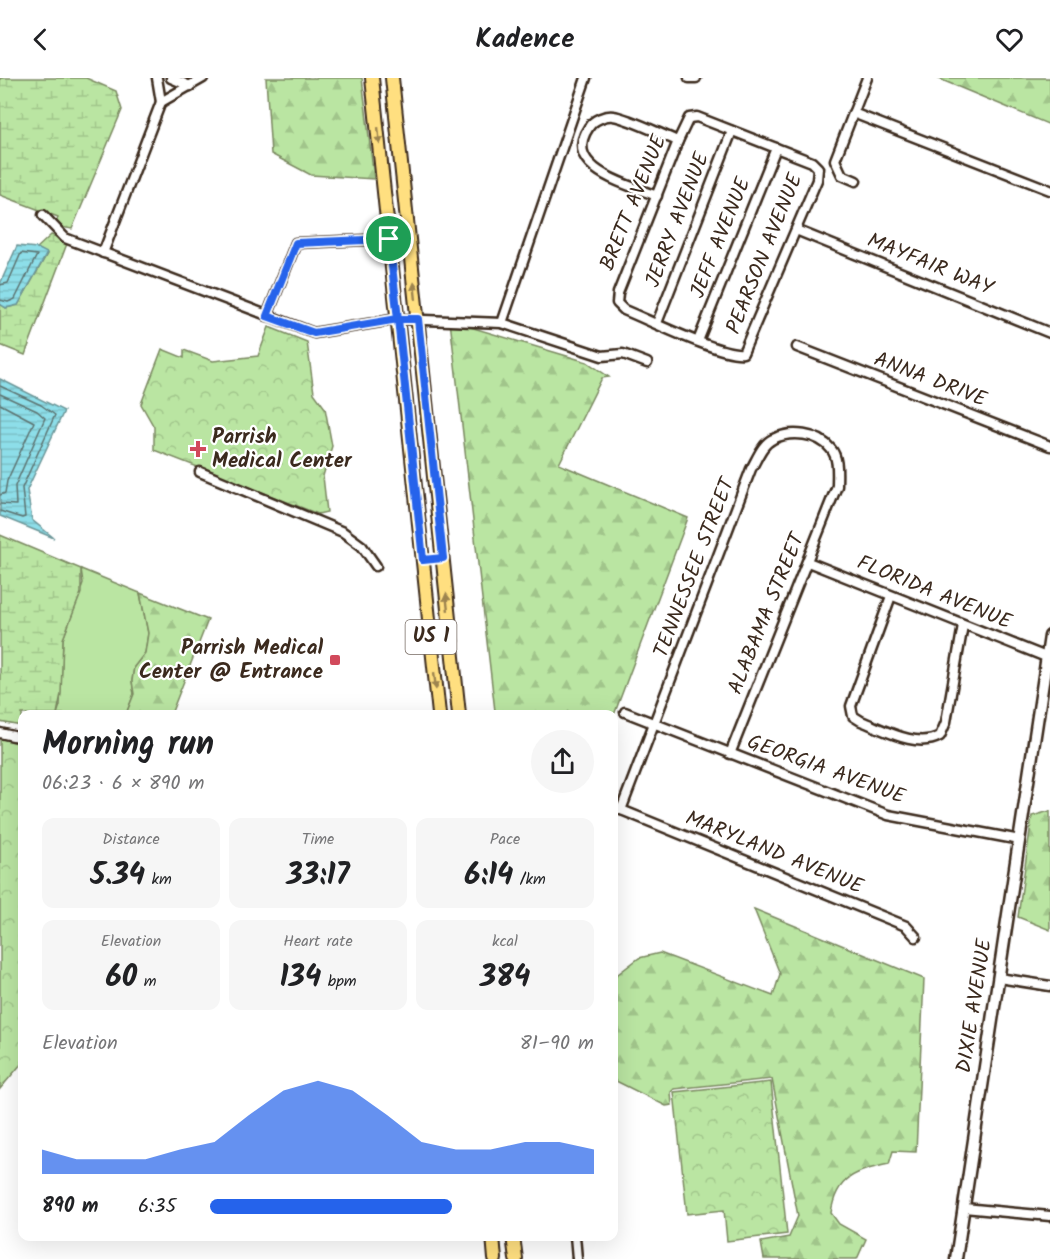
<!DOCTYPE html>
<meta charset="utf-8">
<style>
body{margin:0;font-family:Kalam,sans-serif;background:#f6f6f6;color:#202124;height:100vh;display:flex;flex-direction:column;font-size:22px;white-space:nowrap}
*{box-sizing:border-box;margin:0}
p{font-size:20px;color:#757577}
.icon{flex:none;width:33px;height:33px;fill:none;stroke:currentColor;stroke-width:2;stroke-linecap:round;stroke-linejoin:round}
.map{position:relative;flex:1;overflow:hidden}
.sheet{position:absolute;left:18px;top:632px;width:600px;height:531px;display:flex;flex-direction:column;background:#fff;border-radius:12px;box-shadow:0 6px 24px #0002}
.sheet>*{flex:none}
.pin{position:absolute;display:grid;place-items:center;width:51px;height:51px;color:#fff;margin:-26px;border:3px solid #fff;border-radius:50%;box-shadow:0 2px 6px #0007}
.round{display:grid;place-items:center;flex:none;width:63px;height:63px;border-radius:32px;background:#f6f6f6}
.overview{display:flex;align-items:center;justify-content:space-between;height:102px;padding:0 24px}
h1{font-size:33px;font-weight:700;line-height:45px}
.metrics{display:grid;grid-template-columns:repeat(3,1fr);gap:9px;height:102px;padding:6px 24px}
.metrics div{display:grid;align-content:center;border-radius:12px;background:#f6f6f6;text-align:center}
.metrics b{font-size:30px;font-weight:700}
.metrics small{font-size:16px;font-weight:400}
.metrics p{font-size:16px}
.chart{height:168px;padding:12px 24px}
.chart p{display:flex;justify-content:space-between}
.chart svg{width:100%;height:108px;margin-top:6px;fill:#2563eb;opacity:.7}
ul{padding:0 24px;list-style:none;font-size:20px}
li{display:grid;grid-template-columns:96px 72px 1fr;align-items:center;height:45px}
li i{height:15px;border-radius:8px;background:#2563eb}
header{display:flex;justify-content:space-between;align-items:center;height:78px;padding:0 24px;background:#fff;font-size:27px;font-weight:700}
.map>svg:first-child{display:block}
</style>
<header><svg class="icon" aria-label="back" viewBox="0 0 24 24"><path d="M15 5l-7 7 7 7"/></svg>Kadence<svg class="icon" aria-label="heart" viewBox="0 0 24 24"><path d="M12 20l-8-8c-3-5 5-10 8-4 3-6 11-1 8 4z"/></svg></header>
<div class="map">
<svg width="1050" height="1181" viewBox="0 0 1050 1181">
<defs>
<pattern id="forest-firs" width="22" height="20" patternUnits="userSpaceOnUse" patternTransform="scale(1.5)"><rect width="22" height="20" fill="#bae5a2"/><path d="M5 1l3.5 6h-7zM16 11l3.5 6h-7z" fill="#a1c58b"/></pattern>
<pattern id="wetland-marsh" width="20" height="14" patternUnits="userSpaceOnUse" patternTransform="scale(1.5)"><rect width="20" height="14" fill="#bae5a2"/><path d="M1 5h8M5 5V1M11 12h8M15 12V8" fill="none" stroke="#a1c58b"/></pattern>
<pattern id="park-crowns" width="20" height="18" patternUnits="userSpaceOnUse" patternTransform="scale(1.5)"><rect width="20" height="18" fill="#bae5a2"/><path d="M2 6a3 3 0 1 1 6 0M12 15a3 3 0 1 1 6 0" fill="none" stroke="#a1c58b"/></pattern>
<pattern id="water-rules" width="6" height="5" patternUnits="userSpaceOnUse" patternTransform="scale(1.5)"><rect width="6" height="5" fill="#8ddee9"/><path d="M0 2.5h6" fill="none" stroke="#7bbfc7"/></pattern>
</defs>
<rect width="100%" height="100%" fill="#fff"/>
<filter id="ink" filterUnits="userSpaceOnUse"><feTurbulence type="fractalNoise" baseFrequency=".0167" numOctaves="2"/><feDisplacementMap in="SourceGraphic" scale="12" xChannelSelector="R" yChannelSelector="G"/><feConvolveMatrix kernelMatrix="1 2 1 2 8 2 1 2 1" color-interpolation-filters="sRGB"/></filter>
<g filter="url(#ink)">
<path fill="#bae5a2" stroke="#7a8860" stroke-width="1.5" d="M81 491 140 515 148 555 145 575 134 589 132 603 134 616 126 636H57L60 627 63 561 83 505Z"/>
<g fill="url(#forest-firs)" stroke="#7a8860" stroke-width="1.5">
<path d="M266 0H362L374 101 311 97 271 76Z"/>
<path d="M937 0H1050V47Z"/>
<path d="M450 243 587 284 609 299 602 300 559 386 688 440 614 637 503 636 495 633Z"/>
<path d="M140 515 208 542 171 636H126L134 616 132 603 134 589 145 575 148 555Z"/>
<path d="M1050 733V852L1018 839 1032 738Z"/>
<path d="M754 831 924 901 916 1074 893 1073 889 1086C856 1093 836 1099 831 1135L839 1146 866 1161 857 1181H764L761 1164 789 1159 798 1138 772 1001 674 1011 671 1014 672 1027 666 1028 614 1002V899L639 880 660 875 773 918 780 896Z"/>
</g>
<g fill="url(#wetland-marsh)" stroke="#7a8860" stroke-width="1.5">
<path d="M0 0H86L116 13 122 32 72 151 55 148 58 139 0 117Z"/>
<path d="M51 157 68 163 25 277 0 267V226L6 230 18 227 47 176 37 170Z"/>
<path d="M0 457 81 491V515L63 561 61 616 57 636H22V648L0 644Z"/>
</g>
<g fill="url(#park-crowns)" stroke="#7a8860" stroke-width="1.5">
<path d="M269 249 307 264 314 315 325 330 332 368 323 398 327 434 318 436 154 372V349L141 326 162 271 184 280V272L213 283 258 278Z"/>
<path d="M0 658 22 667V985L0 1011Z"/>
<path d="M771 1004 787 1156 727 1163 724 1132 687 1136 674 1014Z"/>
</g>
<g fill="url(#water-rules)" stroke="#6c9698" stroke-width="1.5">
<path d="M17 168 37 170 47 175 18 227 6 230 0 226V206Z"/>
<path d="M0 301 64 333 27 412 32 442 54 460 0 438Z"/>
</g>
<g fill="none" stroke-linecap="round" stroke-linejoin="round">
<g stroke="#5c726f" stroke-width="1.5">
<path d="M0 207 8 205 21 175 37 177 15 221 8 224 0 222"/>
<path d="M0 308 41 327 55 337 22 410 25 439 22 440 0 433"/>
<path d="M0 316 37 333 45 340 15 408 16 427 0 426"/>
<path d="M0 326 34 344 7 403 5 415 0 417"/>
</g>
<defs>
<g id="minor">
<path d="M171 0 190 8"/>
<path d="M689 0H696"/>
<path d="M161 24 203 0"/>
<path d="M853 35 1050 112"/>
<path d="M697 39 812 84 818 90 817 102 743 275C721 278 649 242 624 232L617 225 618 215 678 63 689 40Z"/>
<path d="M856 103 842 97 835 82 867 0"/>
<path d="M657 118C630 107 560 91 589 49 593 42 605 37 613 38 629 40 662 57 678 63"/>
<path d="M43 137 65 160 314 255 398 241 502 245 602 278 623 276 647 285"/>
<path d="M796 152 1050 255"/>
<path d="M103 175 161 24 157 0"/>
<path d="M267 238 296 165 389 161"/>
<path d="M502 245 586 0"/>
<path d="M657 245 732 53"/>
<path d="M698 263 776 70"/>
<path d="M797 269 1050 368"/>
<path d="M200 394 343 454 362 468 376 488"/>
<path d="M808 484 1046 579"/>
<path d="M891 518 851 628 853 638 861 643C885 652 916 671 940 658L946 644 963 547"/>
<path d="M625 634 888 737 1020 762"/>
<path d="M0 655 22 660"/>
<path d="M614 729 906 848 916 859"/>
<path d="M621 732 751 391C757 381 762 366 773 361 791 352 818 355 831 371 839 380 837 397 837 408L730 676"/>
<path d="M999 900 1050 908"/>
<path d="M964 1130 1050 1138"/>
<path d="M575 1158 577 1181"/>
</g>
<path id="tertiary" d="M956 1181 1050 558"/>
<g id="primary">
<path d="M372 0 439 636"/>
<path d="M392 0 459 636"/>
<path d="M493 1158 495 1181"/>
<path d="M513 1158 516 1181"/>
</g>
</defs>
<use href="#minor" stroke="#3b2a1e" stroke-width="13"/>
<use href="#tertiary" stroke="#3b2a1e" stroke-width="15"/>
<use href="#primary" stroke="#3b2a1e" stroke-width="16"/>
<use href="#minor" stroke="#fff" stroke-width="8"/>
<use href="#tertiary" stroke="#fff" stroke-width="10"/>
<use href="#primary" stroke="#ffdf80" stroke-width="12"/>
</g>
<defs><path id="oneway-solid" d="M-6-.8H1V-3.2L6.5 0L1 3.2V.8H-6Z" transform="scale(1.5)"/></defs>
<g fill="#9d844f">
<use href="#oneway-solid" transform="translate(379 58) rotate(84)"/>
<use href="#oneway-solid" transform="translate(415 213) rotate(-96)"/>
<use href="#oneway-solid" transform="translate(447 524) rotate(-96)"/>
<use href="#oneway-solid" transform="translate(435 603) rotate(84)"/>
</g>
</g>
<g fill="none" stroke-linecap="round" stroke-linejoin="round" filter="url(#ink)">
<defs>
<path id="route" d="M389 161 296 165 267 238 314 255 398 241 423 482 443 480 418 241H398L389 161"/>
</defs>
<use href="#route" stroke="#fff" stroke-width="12"/>
<use href="#route" stroke="#2563eb" stroke-width="8"/>
</g>
<g fill="#d1495b" stroke="#fff" stroke-width="2">
<path d="M195 362h6v6h6v6h-6v6h-6v-6h-6v-6h6z"/>
<rect x="329" y="576" width="12" height="12" rx="3"/>
</g>
<g text-anchor="middle" dominant-baseline="central" stroke-width="4.5" stroke-linejoin="round" paint-order="stroke">
<rect fill="#fff" stroke="#766a62" stroke-width="1.5" x="405.5" y="542" width="51" height="34" rx="4.5"/>
<g font-size="20" font-weight="bold" fill="#3b2a1e">
<text x="431" y="559">US 1</text>
</g>
<g font-size="21" fill="#3b2a1e" stroke="#fff">
<text transform="translate(634 125) rotate(-68)">BRETT AVENUE</text>
<text transform="translate(678 142) rotate(-69)">JERRY AVENUE</text>
<text transform="translate(721 160) rotate(-68)">JEFF AVENUE</text>
<text transform="translate(765 176) rotate(-68)">PEARSON AVENUE</text>
<text transform="translate(930 187) rotate(22)">MAYFAIR WAY</text>
<text transform="translate(930 302) rotate(21)">ANNA DRIVE</text>
<text transform="translate(695 490) rotate(-69)">TENNESSEE STREET</text>
<text transform="translate(934 515) rotate(22)">FLORIDA AVENUE</text>
<text transform="translate(767 536) rotate(-68)">ALABAMA STREET</text>
<text transform="translate(826 692) rotate(20)">GEORGIA AVENUE</text>
<text transform="translate(774 775) rotate(22)">MARYLAND AVENUE</text>
<text transform="translate(975 928) rotate(-81)">DIXIE AVENUE</text>
</g>
<g font-size="21" font-weight="bold" fill="#3b2a1e" stroke="#fff" text-anchor="start">
<text x="212" y="359">Parrish<tspan x="212" dy="24">Medical Center</tspan></text>
<text x="323" y="570" text-anchor="end">Parrish Medical<tspan x="323" dy="24">Center @ Entrance</tspan></text>
</g>
</g>
</svg>
<div class="pin" style="left:389px;top:161px;background:#1e9e55"><svg class="icon" aria-label="arrive" viewBox="0 0 24 24"><path d="M6 21V4h12l-3 4 3 4H6"/></svg></div>
<section class="sheet">
<div class="overview"><div><h1>Morning run</h1><p>06:23 · 6 × 890 m</p></div><a class="round"><svg class="icon" aria-label="share" viewBox="0 0 24 24"><path d="M12 15V3M7 8l5-5 5 5M5 13v7h14v-7"/></svg></a></div>
<div class="metrics">
<div><p>Distance</p><b>5.34<small> km</small></b></div>
<div><p>Time</p><b>33:17</b></div>
<div><p>Pace</p><b>6:14<small> /km</small></b></div>
</div>
<div class="metrics">
<div><p>Elevation</p><b>60<small> m</small></b></div>
<div><p>Heart rate</p><b>134<small> bpm</small></b></div>
<div><p>kcal</p><b>384</b></div>
</div>
<div class="chart"><p><span>Elevation</span>81–90 m</p>
<svg viewBox="0 0 160 44" preserveAspectRatio="none"><path d="M0 44V34L10 38L20 38L30 38L40 34L50 31L60 20L70 10L80 6L90 10L100 20L110 31L120 34L130 34L140 31L150 31L160 34V44z"/></svg>
</div>
<ul>
<li><b>890 m</b>6:35<i style="width:63%"></i></li>
</ul>
</section>
</div>
